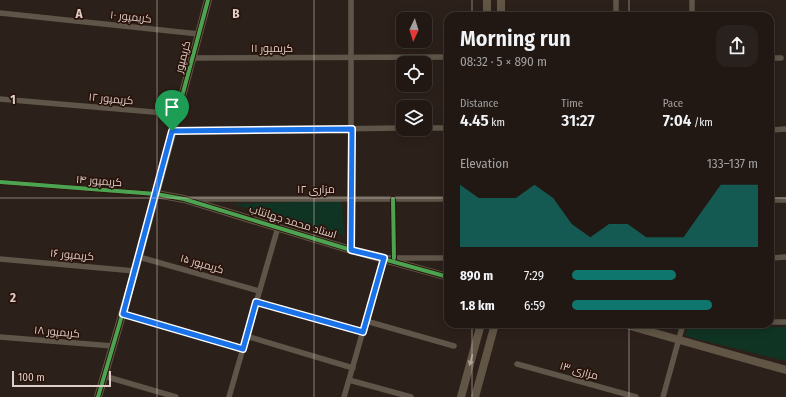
<!DOCTYPE html>
<meta charset="utf-8">
<style>
body{margin:0;font-family:"Fira Sans Condensed",Cairo,sans-serif;background:#29211d;color:#f1f3f6;height:100vh;display:flex;flex-direction:column;font-size:15px;white-space:nowrap}
*{box-sizing:border-box;margin:0}
p{font-size:13px;color:#a2a0a0}
.icon{flex:none;width:22px;height:22px;fill:none;stroke:currentColor;stroke-width:2;stroke-linecap:round;stroke-linejoin:round}
.map{position:relative;flex:1;overflow:hidden}
.sheet{position:absolute;left:444px;top:12px;width:330px;height:316px;display:flex;flex-direction:column;background:#211814;border-radius:12px;box-shadow:0 2px 10px #0003,0 0 0 1px #3e3734}
.sheet>*{flex:none}
.needle{width:26px;rotate:184deg}
.buttons{position:absolute;left:396px;top:12px;display:grid;gap:8px}
.buttons a{display:grid;place-items:center;width:36px;height:36px;border-radius:8px;background:#211814;box-shadow:0 2px 10px #0003,0 0 0 1px #3e3734;font-size:20px}
.scale{position:absolute;left:12px;bottom:10px;width:99px;box-sizing:border-box;padding-left:4px;border:2px solid #ddcec7;border-top:0;font-size:11px;line-height:14px;white-space:nowrap;color:#ddcec7;-webkit-text-stroke:3px #29130a;paint-order:stroke}
.pin{position:absolute;display:grid;place-items:center;width:34px;height:34px;color:#fff;margin:-41px -17px;border-radius:50% 50% 50% 0;rotate:-45deg;box-shadow:0 0 4px #0007}
.pin .icon{rotate:45deg}
.round{display:grid;place-items:center;flex:none;width:42px;height:42px;border-radius:12px;background:#29211d}
.headline{display:flex;align-items:center;justify-content:space-between;height:68px;padding:0 16px}
h1{font-size:22px;font-weight:600;line-height:30px}
.stats{display:grid;grid-template-columns:repeat(3,1fr);gap:6px;height:68px;padding:4px 16px}
.stats div{display:grid;align-content:center}
.stats b{font-size:17px;font-weight:600}
.stats small{font-size:11px;font-weight:400}
.stats p{font-size:11px}
.chart{height:112px;padding:8px 16px}
.chart p{display:flex;justify-content:space-between}
.chart svg{width:100%;height:72px;margin-top:4px;fill:#0f766e;opacity:.7}
ul{padding:0 16px;list-style:none;font-size:13px}
li{display:grid;grid-template-columns:64px 48px 1fr;align-items:center;height:30px}
li i{height:10px;border-radius:5px;background:#0f766e}
.map>svg:first-child{display:block}
</style>
<div class="map">
<svg width="786" height="397" viewBox="0 0 786 397">
<rect width="100%" height="100%" fill="#2c201a"/>
<g fill="#103423">
<path d="M342 200 344 235 232 204Z"/>
<path d="M688 326 786 327V361L685 336Z"/>
</g>
<g fill="none" stroke-linecap="round" stroke-linejoin="round">
<g stroke="#5f5649" stroke-width="5.5">
<path d="M0 13 199 34"/>
<path d="M616 16V0"/>
<path d="M692 16V0"/>
<path d="M192 58 448 57"/>
<path d="M770 58H781"/>
<path d="M0 99 177 114"/>
<path d="M425 128H448"/>
<path d="M770 130 786 129"/>
<path d="M173 131 403 128"/>
<path d="M0 182 156 194"/>
<path d="M190 199H448"/>
<path d="M770 200H786"/>
<path d="M351 250V0"/>
<path d="M139 257 259 291"/>
<path d="M770 258 786 257"/>
<path d="M0 259 135 271"/>
<path d="M256 302 363 332"/>
<path d="M123 314 243 349"/>
<path d="M366 321 454 346"/>
<path d="M770 322H786"/>
<path d="M246 336 353 368"/>
<path d="M0 337 113 346"/>
<path d="M517 364 636 397"/>
<path d="M104 376 176 397"/>
<path d="M349 380 411 397"/>
<path d="M229 397 278 227"/>
<path d="M344 397 384 258H448"/>
<path d="M663 397 683 324"/>
</g>
<g stroke="#615646" stroke-width="8">
<path d="M487 16V0"/>
<path d="M501 16V0"/>
<path d="M156 194 184 199 351 250 448 277"/>
<path d="M623 324 786 370"/>
<path d="M98 397 135 271 208 0"/>
<path d="M461 397 481 324"/>
<path d="M475 397 495 324"/>
</g>
<defs>
<g id="cycleway">
<path d="M0 182 156 194 184 199 351 250 448 277"/>
<path d="M393 199 394 258"/>
<path d="M98 397 135 271 208 0"/>
</g>
</defs>
<use href="#cycleway" stroke="#29130a" stroke-width="6"/>
<use href="#cycleway" stroke="#4ca352" stroke-width="4"/>
</g>
<defs><path id="oneway-solid" d="M-6-.8H1V-3.2L6.5 0L1 3.2V.8H-6Z"/></defs>
<use fill="#ab9e93" href="#oneway-solid" transform="translate(471 360) rotate(105)"/>
<g fill="none" stroke-linecap="round" stroke-linejoin="round">
<defs>
<path id="route" d="M352 129 351 250 384 258 363 332 256 302 243 349 123 314 172 131Z"/>
</defs>
<use href="#route" stroke="#fff" stroke-width="8"/>
<use href="#route" stroke="#1a73e8" stroke-width="5"/>
</g>
<path fill="none" stroke="#ddcec7" stroke-width="1" stroke-opacity="0.55" d="M157 0V397M314 0V397M472 0V16M629 0V16M0 198H448M770 198H786M472 324V397M629 324V397"/>
<g text-anchor="middle" dominant-baseline="central" stroke-width="3.5" stroke-linejoin="round" paint-order="stroke">
<g font-size="11" fill="#ddcec7" stroke="#29130a">
<text transform="translate(131 17) rotate(6)">کریمپور ۱۰</text>
<text x="272" y="48">کریمپور ۱۱</text>
<text transform="translate(183 57) rotate(-75)">کریمپور</text>
<text transform="translate(111 99) rotate(5)">کریمپور ۱۲</text>
<text transform="translate(99 181) rotate(4)">کریمپور ۱۴</text>
<text x="316" y="189">مزاری ۱۲</text>
<text transform="translate(293 222) rotate(17)">استاد محمد جهانتاب</text>
<text transform="translate(72 255) rotate(5)">کریمپور ۱۶</text>
<text transform="translate(202 264) rotate(16)">کریمپور ۱۵</text>
<text transform="translate(57 332) rotate(5)">کریمپور ۱۸</text>
<text transform="translate(579 371) rotate(16)">مزاری ۱۳</text>
</g>
</g>
<g font-size="13" text-anchor="middle" font-weight="bold" fill="#ddcec7" stroke="#29130a" stroke-width="3.5" stroke-linejoin="round" paint-order="stroke">
<text x="79" y="18">A</text>
<text x="236" y="18">B</text>
<text x="13" y="104">1</text>
<text x="13" y="302">2</text>
</g>
</svg>
<div class="buttons">
<a><svg class="needle" viewBox="-14 -14 28 28"><path d="M0-13l5 13h-10z" fill="#e53935"/><path d="M0 13l5-13h-10z" fill="#a2a0a0"/></svg></a>
<a><svg class="icon" aria-label="locate" viewBox="0 0 24 24"><circle cx="12" cy="12" r="6"/><path d="M12 2v4M12 18v4M2 12h4M18 12h4"/></svg></a>
<a><svg class="icon" aria-label="layers" viewBox="0 0 24 24"><path d="M12 4l9 5-9 5-9-5zM3 14l9 5 9-5"/></svg></a>
</div>
<div class="scale">100 m</div>
<div class="pin" style="left:172px;top:131px;background:#1e9e55"><svg class="icon" aria-label="arrive" viewBox="0 0 24 24"><path d="M6 21V4h12l-3 4 3 4H6"/></svg></div>
<section class="sheet">
<div class="headline"><div><h1>Morning run</h1><p>08:32 · 5 × 890 m</p></div><a class="round"><svg class="icon" aria-label="share" viewBox="0 0 24 24"><path d="M12 15V3M7 8l5-5 5 5M5 13v7h14v-7"/></svg></a></div>
<div class="stats">
<div><p>Distance</p><b>4.45<small> km</small></b></div>
<div><p>Time</p><b>31:27</b></div>
<div><p>Pace</p><b>7:04<small> /km</small></b></div>
</div>
<div class="chart"><p><span>Elevation</span>133–137 m</p>
<svg viewBox="0 0 160 44" preserveAspectRatio="none"><path d="M0 44V6L10 14L20 14L30 14L40 6L50 14L60 30L70 38L80 30L90 30L100 38L110 38L120 38L130 22L140 6L150 6L160 6V44z"/></svg>
</div>
<ul>
<li><b>890 m</b>7:29<i style="width:56%"></i></li>
<li><b>1.8 km</b>6:59<i style="width:75%"></i></li>
</ul>
</section>
</div>
